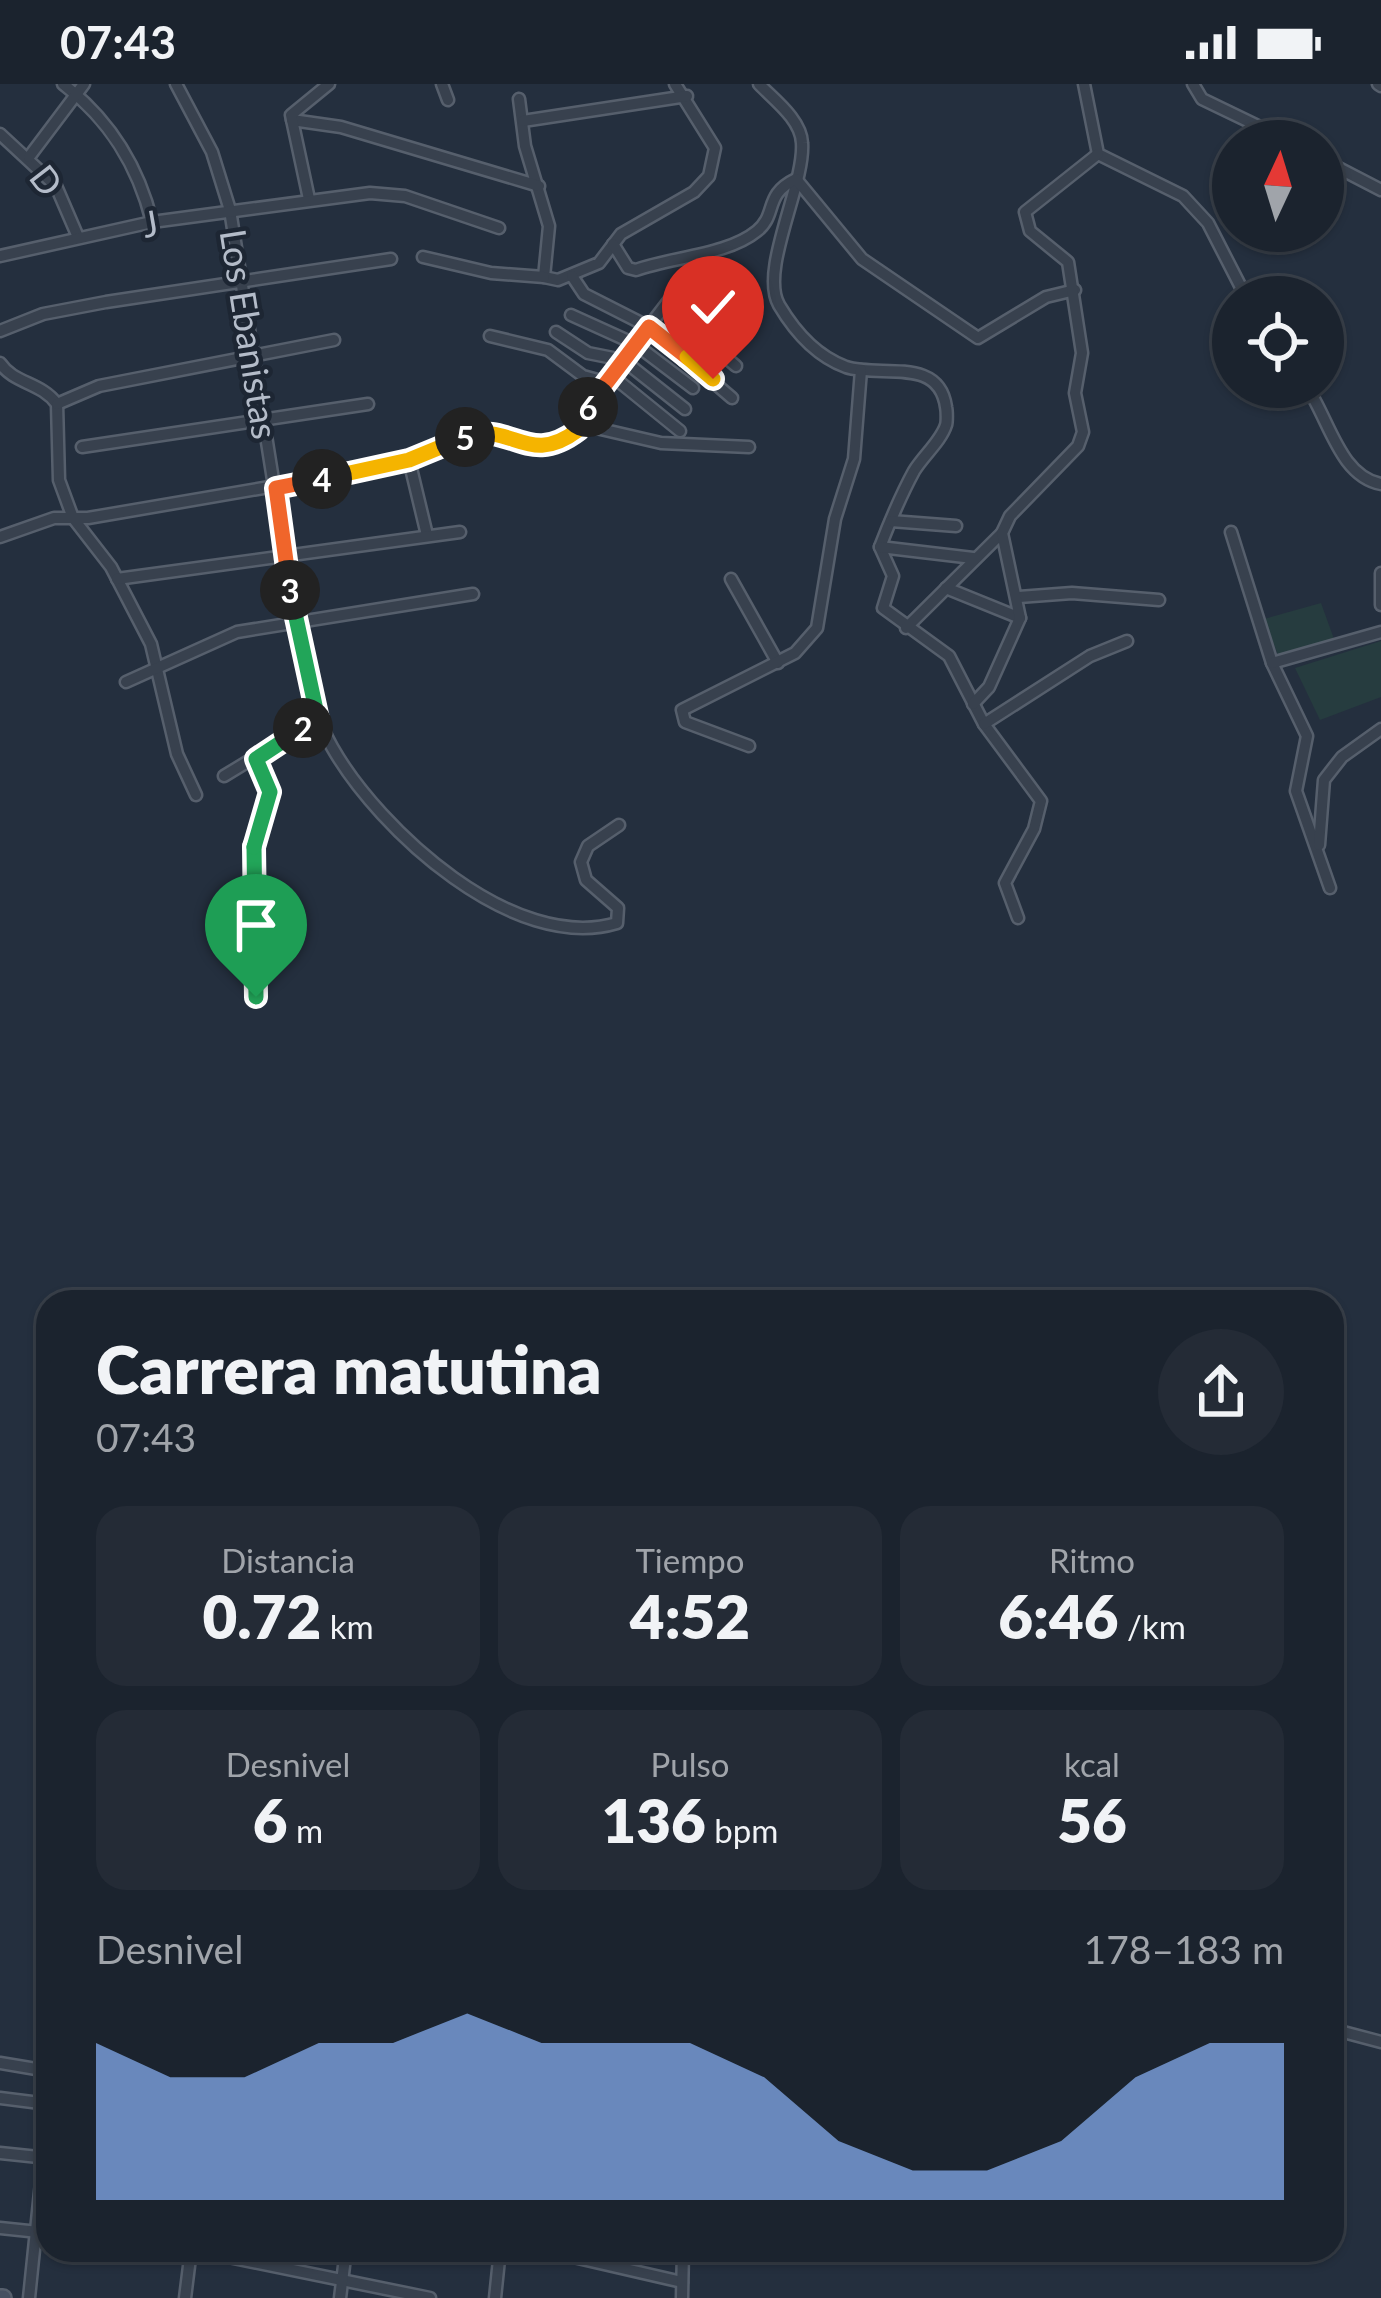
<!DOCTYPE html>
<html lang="es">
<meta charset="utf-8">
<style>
body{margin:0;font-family:Lato,sans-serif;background:#242b36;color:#f1f3f6;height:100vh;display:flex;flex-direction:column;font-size:45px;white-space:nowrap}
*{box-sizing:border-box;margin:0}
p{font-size:39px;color:#a0a4aa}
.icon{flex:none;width:66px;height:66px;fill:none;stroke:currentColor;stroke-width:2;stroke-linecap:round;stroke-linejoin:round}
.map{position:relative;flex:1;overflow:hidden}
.drawer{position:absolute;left:36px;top:1206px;width:1308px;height:972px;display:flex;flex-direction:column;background:#1b232e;border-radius:36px;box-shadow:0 3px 9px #0004,0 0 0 3px #39404a}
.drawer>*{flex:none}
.needle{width:78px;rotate:4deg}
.buttons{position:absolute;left:1212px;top:36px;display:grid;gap:24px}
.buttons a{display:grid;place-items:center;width:132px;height:132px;border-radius:50%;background:#1b232e;box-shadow:0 3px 9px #0004,0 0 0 3px #39404a;font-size:60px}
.pin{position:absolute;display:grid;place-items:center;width:102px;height:102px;color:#fff;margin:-123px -51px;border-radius:50% 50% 50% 0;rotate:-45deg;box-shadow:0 0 12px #0007}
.pin .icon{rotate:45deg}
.km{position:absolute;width:60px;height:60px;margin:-30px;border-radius:50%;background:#222;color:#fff;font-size:33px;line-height:60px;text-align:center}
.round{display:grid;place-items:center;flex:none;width:126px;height:126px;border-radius:63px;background:#242b36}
.overview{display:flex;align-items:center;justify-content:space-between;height:204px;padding:0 60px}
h1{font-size:66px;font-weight:800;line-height:90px}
.metrics{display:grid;grid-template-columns:repeat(3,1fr);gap:18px;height:204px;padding:12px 60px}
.metrics div{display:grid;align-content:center;border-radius:30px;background:#242b36;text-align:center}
.metrics b{font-size:60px;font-weight:800}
.metrics small{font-size:33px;font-weight:400}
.metrics p{font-size:33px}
.chart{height:336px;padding:24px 60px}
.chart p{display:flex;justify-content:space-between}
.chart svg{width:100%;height:216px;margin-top:12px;fill:#8ab4f8;opacity:.7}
.status{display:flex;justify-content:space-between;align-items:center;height:84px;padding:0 60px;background:#1b232e;direction:ltr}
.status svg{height:33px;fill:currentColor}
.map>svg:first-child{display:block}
</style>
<div class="status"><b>07:43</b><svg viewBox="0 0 49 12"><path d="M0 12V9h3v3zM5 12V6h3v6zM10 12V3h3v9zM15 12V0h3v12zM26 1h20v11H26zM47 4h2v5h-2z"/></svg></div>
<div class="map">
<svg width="1381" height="2214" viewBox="0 0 1381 2214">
<rect width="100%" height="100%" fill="#242f3e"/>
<g fill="#263c3f">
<path d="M1321 519 1334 555 1278 571 1264 535Z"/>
<path d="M1381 557V613L1320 636 1295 584Z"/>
</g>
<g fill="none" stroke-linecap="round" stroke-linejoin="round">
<defs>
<g id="minor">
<path d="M63 0C110 36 138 81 152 138"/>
<path d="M176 0 212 68 230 126 303 584C311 612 318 638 332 663 379 746 514 870 617 839L618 824 586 796 581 778 588 762 619 741"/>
<path d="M442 0 448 16"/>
<path d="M759 0C773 15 801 35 802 59 805 101 759 186 779 221 795 248 816 272 846 283 880 294 939 272 946 323 947 327 947 338 946 341 941 357 923 372 914 387 901 411 890 437 880 463L893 492 883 524 949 572 984 640 1041 717 1034 745 1005 799 1018 834"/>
<path d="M1084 0 1098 70 1183 112 1208 139 1246 213"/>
<path d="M1193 0 1202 15 1289 57"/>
<path d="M1378 0 1381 2"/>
<path d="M519 15 525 62 549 142 544 193 558 196 599 179 621 150 694 108 709 92 715 64 675 0"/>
<path d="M292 36 341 43 539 102"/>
<path d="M523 37 687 12"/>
<path d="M0 50 56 102 78 153"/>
<path d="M29 73 84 0"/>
<path d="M1323 76 1381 106"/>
<path d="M309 115 291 31 329 0"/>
<path d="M613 160 628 184 636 186C672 173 728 171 757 147 778 130 763 111 796 95L862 175 978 254 1046 213 1075 206"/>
<path d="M0 172 152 138 370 109 405 112 499 144"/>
<path d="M423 173 491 189 544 193"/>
<path d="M572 192 584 210 649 243 732 314"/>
<path d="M666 223 736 282"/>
<path d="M571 231 635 260 693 304"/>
<path d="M0 247 43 230 106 218 391 175"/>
<path d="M556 248 588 269 623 276 685 325"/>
<path d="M490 252 548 266 583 292 605 298"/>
<path d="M0 279C14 300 41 298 57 320L59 396 73 434 111 483 151 560 177 670 196 711"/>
<path d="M611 291 680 347"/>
<path d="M1307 303C1330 338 1340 392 1381 400"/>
<path d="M57 320 99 302 334 256"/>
<path d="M578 347V335L677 206"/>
<path d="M82 363 368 320"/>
<path d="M409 376 427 451"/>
<path d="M891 437 956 442"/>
<path d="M1231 448 1272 579 1307 652 1296 707 1330 804"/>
<path d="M0 453 54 434H88L386 383 486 347 540 364 592 343 661 359 749 363"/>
<path d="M880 463 973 474"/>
<path d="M1381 489V521"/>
<path d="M117 495 460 448"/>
<path d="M731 495 778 579"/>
<path d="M946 504 1020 534"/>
<path d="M1019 513 1072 509 1159 516"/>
<path d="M906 544 1002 449"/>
<path d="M1272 579 1381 548"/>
<path d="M126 598 237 548 473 510"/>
<path d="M973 620 989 603 1020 534 1002 449 1010 432 1078 362 1083 348 1075 309 1082 269 1068 178 1030 147 1025 128 1098 70"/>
<path d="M984 640 1090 572 1127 557"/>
<path d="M749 662 685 638 682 626 795 569 817 544 835 435 854 375 861 286"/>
<path d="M224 692 318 635"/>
<path d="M1319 761 1324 696 1342 673 1381 645"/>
<path d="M256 913 252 778 270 708 257 675"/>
<path d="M1332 1945 1381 1958"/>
<path d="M0 1979 48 1987"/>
<path d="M0 2014 48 2020"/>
<path d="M0 2069 48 2074"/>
<path d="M0 2144 48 2149"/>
<path d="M194 2166 430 2214"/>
<path d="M543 2166 682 2198"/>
<path d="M29 2214 48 2031"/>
<path d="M185 2214 191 2166"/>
<path d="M340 2214 346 2166"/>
<path d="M495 2214 500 2166"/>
<path d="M682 2214 683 2166"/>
</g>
<path id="secondary" d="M0 2214H3"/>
</defs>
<use href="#minor" stroke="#565f6c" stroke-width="15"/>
<use href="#secondary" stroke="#565f6c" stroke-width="20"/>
<use href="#minor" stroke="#38414e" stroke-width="10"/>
<use href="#secondary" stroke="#465061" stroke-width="15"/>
</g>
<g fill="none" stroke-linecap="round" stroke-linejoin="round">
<defs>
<path id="split-1" d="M254 763 256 913"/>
<path id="split-2" d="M254 763 270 708 256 675 303 644"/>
<path id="split-3" d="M290 506 318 635 303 644"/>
<path id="split-4" d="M290 506 276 404 322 395"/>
<path id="split-5" d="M322 395 409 376 465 353"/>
<path id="split-6" d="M465 353C512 337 528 384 578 346L577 337 588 323"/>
<path id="split-7" d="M588 323 649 243 687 273"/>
<path id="split-8" d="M687 273 713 295"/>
</defs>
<use href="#split-1" stroke="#fff" stroke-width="24"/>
<use href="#split-2" stroke="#fff" stroke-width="24"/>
<use href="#split-3" stroke="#fff" stroke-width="24"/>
<use href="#split-4" stroke="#fff" stroke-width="24"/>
<use href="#split-5" stroke="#fff" stroke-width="24"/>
<use href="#split-6" stroke="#fff" stroke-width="24"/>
<use href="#split-7" stroke="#fff" stroke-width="24"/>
<use href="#split-8" stroke="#fff" stroke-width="24"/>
<use href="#split-1" stroke="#22a559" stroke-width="15"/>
<use href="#split-2" stroke="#22a559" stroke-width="15"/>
<use href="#split-3" stroke="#22a559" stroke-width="15"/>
<use href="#split-4" stroke="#f0652b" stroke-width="15"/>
<use href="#split-5" stroke="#f5b400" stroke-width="15"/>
<use href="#split-6" stroke="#f5b400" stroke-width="15"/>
<use href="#split-7" stroke="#f0652b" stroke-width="15"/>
<use href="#split-8" stroke="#f5b400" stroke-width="15"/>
</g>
<g text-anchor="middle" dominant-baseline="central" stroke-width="9" stroke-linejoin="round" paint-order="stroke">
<g font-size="36" fill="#b4bcc9" stroke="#1d2633">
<text transform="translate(47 96) rotate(52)">D</text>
<text transform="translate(150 139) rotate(-10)">J</text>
<text transform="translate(250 250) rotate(81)">Los Ebanistas</text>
</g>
</g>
</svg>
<div class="buttons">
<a><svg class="needle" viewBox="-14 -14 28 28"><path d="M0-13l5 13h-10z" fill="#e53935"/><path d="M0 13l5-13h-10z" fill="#a0a4aa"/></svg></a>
<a><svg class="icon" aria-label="locate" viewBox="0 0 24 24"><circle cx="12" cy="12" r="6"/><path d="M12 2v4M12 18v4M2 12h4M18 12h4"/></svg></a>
</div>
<div class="pin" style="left:256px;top:913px;background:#1e9e55"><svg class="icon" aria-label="arrive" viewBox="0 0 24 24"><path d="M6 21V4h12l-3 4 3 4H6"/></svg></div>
<div class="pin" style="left:713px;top:295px;background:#d93025"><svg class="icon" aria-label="check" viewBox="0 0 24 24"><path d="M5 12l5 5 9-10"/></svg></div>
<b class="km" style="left:303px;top:644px">2</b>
<b class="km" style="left:290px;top:506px">3</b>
<b class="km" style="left:322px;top:395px">4</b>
<b class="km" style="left:465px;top:353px">5</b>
<b class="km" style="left:588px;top:323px">6</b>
<section class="drawer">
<div class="overview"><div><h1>Carrera matutina</h1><p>07:43</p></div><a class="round"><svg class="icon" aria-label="share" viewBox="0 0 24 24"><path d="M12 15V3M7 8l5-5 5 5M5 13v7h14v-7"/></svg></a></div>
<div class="metrics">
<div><p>Distancia</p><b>0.72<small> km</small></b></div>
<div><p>Tiempo</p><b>4:52</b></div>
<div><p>Ritmo</p><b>6:46<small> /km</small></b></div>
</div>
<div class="metrics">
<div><p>Desnivel</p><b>6<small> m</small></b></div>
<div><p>Pulso</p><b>136<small> bpm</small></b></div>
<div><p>kcal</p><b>56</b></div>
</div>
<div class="chart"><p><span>Desnivel</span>178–183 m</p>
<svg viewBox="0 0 160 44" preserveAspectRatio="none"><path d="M0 44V12L10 19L20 19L30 12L40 12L50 6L60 12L70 12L80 12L90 19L100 32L110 38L120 38L130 32L140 19L150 12L160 12V44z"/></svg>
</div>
</section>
</div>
